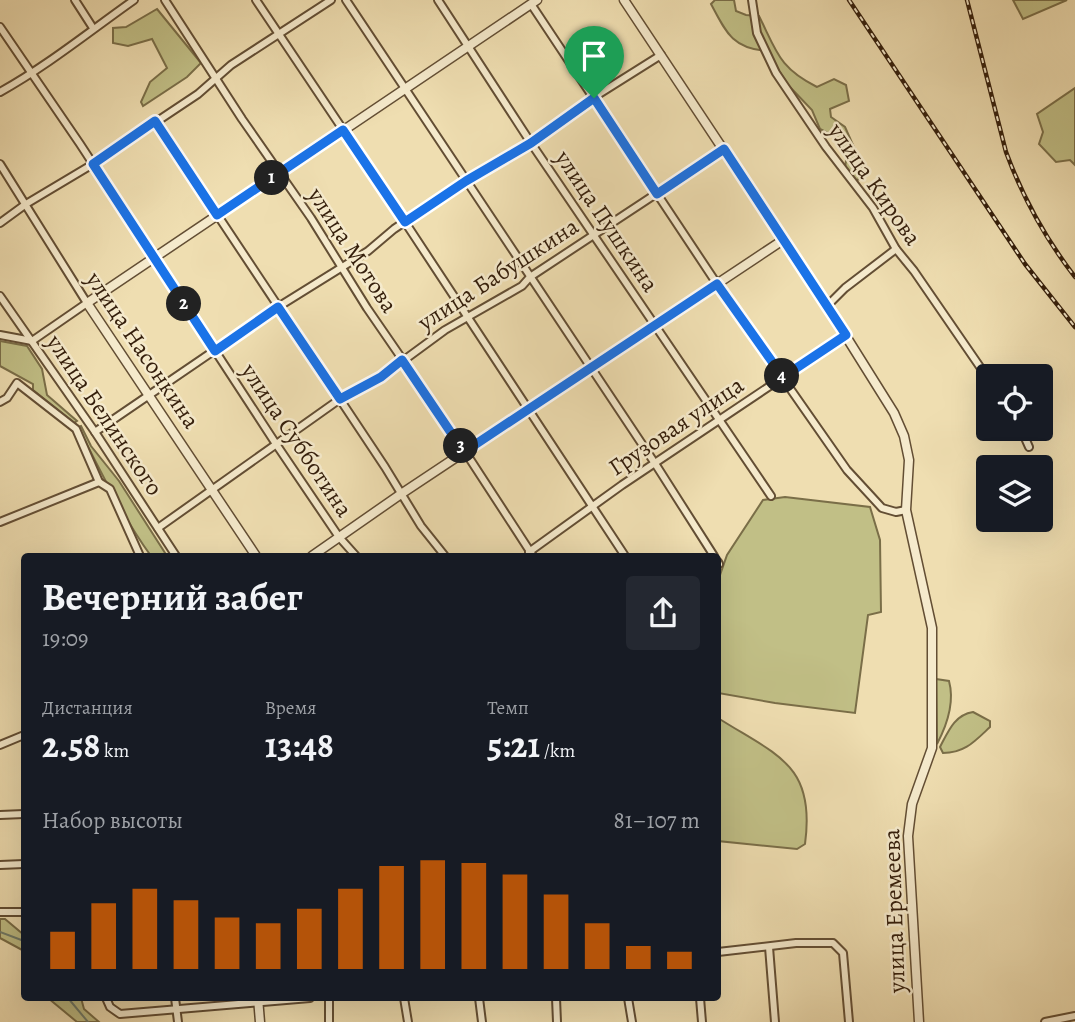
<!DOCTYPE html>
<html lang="ru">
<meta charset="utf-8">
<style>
body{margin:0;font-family:Alegreya,serif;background:#242831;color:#f1f3f6;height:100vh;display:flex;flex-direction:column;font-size:26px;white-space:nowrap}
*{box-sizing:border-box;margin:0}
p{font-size:23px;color:#9ea1a6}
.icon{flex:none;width:38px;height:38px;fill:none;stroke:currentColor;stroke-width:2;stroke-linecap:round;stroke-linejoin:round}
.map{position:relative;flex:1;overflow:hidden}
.drawer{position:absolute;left:21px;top:553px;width:700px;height:448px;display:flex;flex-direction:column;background:#171b24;border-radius:7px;box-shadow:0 7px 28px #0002}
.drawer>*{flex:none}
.controls{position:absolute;left:976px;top:364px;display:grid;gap:14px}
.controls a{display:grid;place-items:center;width:77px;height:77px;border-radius:7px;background:#171b24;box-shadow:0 7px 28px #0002;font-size:35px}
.pin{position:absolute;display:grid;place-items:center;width:60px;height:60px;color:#fff;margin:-72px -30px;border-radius:50% 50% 50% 0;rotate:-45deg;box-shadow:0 0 7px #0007}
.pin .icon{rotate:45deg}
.km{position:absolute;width:35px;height:35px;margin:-18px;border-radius:50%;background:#222;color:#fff;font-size:19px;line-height:35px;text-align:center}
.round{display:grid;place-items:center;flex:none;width:74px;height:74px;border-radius:7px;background:#242831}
.overview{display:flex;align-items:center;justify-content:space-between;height:119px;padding:0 21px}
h1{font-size:38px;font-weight:700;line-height:52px}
.figures{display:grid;grid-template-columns:repeat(3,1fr);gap:10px;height:119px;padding:7px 21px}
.figures div{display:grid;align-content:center}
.figures b{font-size:35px;font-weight:700}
.figures small{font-size:19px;font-weight:400}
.figures p{font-size:19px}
.chart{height:196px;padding:14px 21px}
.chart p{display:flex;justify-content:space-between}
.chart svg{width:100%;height:126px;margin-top:7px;stroke:#b45309;stroke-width:6}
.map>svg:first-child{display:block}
</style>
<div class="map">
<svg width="1075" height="1022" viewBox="0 0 1075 1022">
<rect width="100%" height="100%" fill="#efdeb1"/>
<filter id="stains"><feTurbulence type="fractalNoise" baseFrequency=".00286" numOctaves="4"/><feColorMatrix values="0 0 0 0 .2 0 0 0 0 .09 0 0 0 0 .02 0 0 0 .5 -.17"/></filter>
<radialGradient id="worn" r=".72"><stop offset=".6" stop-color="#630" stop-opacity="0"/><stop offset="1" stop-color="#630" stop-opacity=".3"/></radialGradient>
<g fill="#c1bf86" stroke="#7a6e48" stroke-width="2">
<path d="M715 0H734L736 11 746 15 759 16C777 52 779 68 817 87L834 79 846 85 849 101 830 109 831 117 845 127 862 165 863 179 854 180 845 168 847 153 834 136 820 129 812 110 789 86 766 51C732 48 726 32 711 4Z"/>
<path d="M1013 0H1067L1023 19Z"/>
<path d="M157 9 201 63 187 77 143 106 141 102 150 82 167 68 152 39 128 46 113 43V28L126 27Z"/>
<path d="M1075 88V165L1070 160 1056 162 1039 144 1043 132 1037 114Z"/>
<path d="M0 341 27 346 42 369 47 395 77 421 74 423 33 390V384L0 366Z"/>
<path d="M81 426 91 446 119 481 167 556H151C122 516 101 472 78 427Z"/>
<path d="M785 497 870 507 880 540 881 612 868 615 855 713 775 703 718 693 719 578 727 555 763 500Z"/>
<path d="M936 679 949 681C955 703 947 725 937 744Z"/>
<path d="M973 712 990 721V727C975 741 965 753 943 753L940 747C948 732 954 715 973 712Z"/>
<path d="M718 718C776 755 816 764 805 844L797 849 718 841Z"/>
<path d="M0 919H5L24 935V951L0 938Z"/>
<path d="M48 998H81L84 1009 99 1022H77Z"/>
</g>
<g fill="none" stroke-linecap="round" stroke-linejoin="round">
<g stroke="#717d6c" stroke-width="2">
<path d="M0 932 24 941"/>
<path d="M68 998 88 1022"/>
</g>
<defs>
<g id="minor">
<path d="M75 0 93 28"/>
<path d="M165 0 242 119 311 218 367 308 451 430 533 556"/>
<path d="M256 0 405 222 625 556"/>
<path d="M346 0 656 465 714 556"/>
<path d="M438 0 531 143 771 496"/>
<path d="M752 0 757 33 776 73 826 147 873 208 896 249 914 271 989 380"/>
<path d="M531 4 717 284 847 470 882 508 896 512 906 510"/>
<path d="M0 27 80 144 276 444 339 537 356 556"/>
<path d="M0 92C47 66 90 31 134 0"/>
<path d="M155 121 385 467 421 526 445 556"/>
<path d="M0 164 87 303 32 341 0 335"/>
<path d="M0 223 26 204 93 164 198 94 231 65 331 0"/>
<path d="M0 296 95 432 176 556"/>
<path d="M827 306 845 288 896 249"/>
<path d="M0 402 7 398 17 383 76 429 99 482"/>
<path d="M1021 429 1029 447"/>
<path d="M95 432 278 307 368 251 394 229 465 181 531 143 599 94 661 55"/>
<path d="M0 522 99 482 110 489 140 556"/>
<path d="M158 528 340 399 381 377 445 330 522 286 530 277 724 149"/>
<path d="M529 552 622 485 846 335"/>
<path d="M718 562 719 564"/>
<path d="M0 745 24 735"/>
<path d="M0 815 24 814"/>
<path d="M0 865 24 864"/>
<path d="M0 912H24"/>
<path d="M769 947 775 1022"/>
<path d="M718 952 796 943H833L843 953 849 1022"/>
<path d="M106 998 110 1007 120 1014 310 998"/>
<path d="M175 998 178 1022"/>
<path d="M329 998V1022"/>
<path d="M404 998 408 1022"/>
<path d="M479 998 482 1022"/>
<path d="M556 998 557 1022"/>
<path d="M628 998 632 1022"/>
<path d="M700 998 702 1022"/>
<path d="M1045 1022 1075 1016"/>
</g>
<g id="tertiary">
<path d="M624 0 827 306 894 413 904 436 909 460 906 510 932 628V748L912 804 908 836 919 1022"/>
<path d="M256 556 87 303 537 0"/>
<path d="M312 556 401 494 783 240"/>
<path d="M258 998 260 1022"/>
</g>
</defs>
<use href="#minor" stroke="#634e34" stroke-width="10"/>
<use href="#tertiary" stroke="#634e34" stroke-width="11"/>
<use href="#minor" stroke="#f5eacc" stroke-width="6"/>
<use href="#tertiary" stroke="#f5eacc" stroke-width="8"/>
<defs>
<g id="rail">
<path d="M849 0 1025 264 1075 327"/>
<path d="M967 0 1006 152C1023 198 1045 238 1075 277"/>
</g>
</defs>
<use href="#rail" stroke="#341e0b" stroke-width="4.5"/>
<use href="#rail" stroke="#f5eacc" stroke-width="2" stroke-dasharray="5" stroke-linecap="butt"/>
</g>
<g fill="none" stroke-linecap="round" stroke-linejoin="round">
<defs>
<path id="route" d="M594 98 657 194 724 149 846 335 783 377 717 284 464 452 402 360 381 377 340 399 278 307 215 351 93 164 155 121 217 215 343 130 405 222 466 181 531 143Z"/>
</defs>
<use href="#route" stroke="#fff" stroke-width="14"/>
<use href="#route" stroke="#1a73e8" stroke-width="9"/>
</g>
<g text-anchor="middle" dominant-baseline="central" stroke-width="5" stroke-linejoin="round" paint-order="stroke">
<g font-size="24" fill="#341e0b" stroke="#f5eacc">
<text transform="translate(875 184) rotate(55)">улица Кирова</text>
<text transform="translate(607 221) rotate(56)">улица Пушкина</text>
<text transform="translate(353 250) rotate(57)">улица Мотова</text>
<text transform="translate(498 274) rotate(-33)">улица Бабушкина</text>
<text transform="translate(143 350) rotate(56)">улица Насонкина</text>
<text transform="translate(105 415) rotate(56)">улица Белинского</text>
<text transform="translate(676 426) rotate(-34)">Грузовая улица</text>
<text transform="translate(297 440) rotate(56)">улица Субботина</text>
<text transform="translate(894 911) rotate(-92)">улица Еремеева</text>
</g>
</g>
<rect width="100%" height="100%" filter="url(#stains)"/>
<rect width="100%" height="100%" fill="url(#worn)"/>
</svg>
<div class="controls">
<a><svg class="icon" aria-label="locate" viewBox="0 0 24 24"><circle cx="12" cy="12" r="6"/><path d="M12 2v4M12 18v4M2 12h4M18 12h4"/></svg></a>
<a><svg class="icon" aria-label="layers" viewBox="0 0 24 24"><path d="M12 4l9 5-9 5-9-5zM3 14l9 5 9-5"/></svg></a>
</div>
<div class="pin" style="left:594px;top:98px;background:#1e9e55"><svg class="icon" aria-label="arrive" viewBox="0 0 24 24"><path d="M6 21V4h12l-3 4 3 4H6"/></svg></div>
<b class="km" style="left:272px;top:178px">1</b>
<b class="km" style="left:184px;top:304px">2</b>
<b class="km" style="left:461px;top:446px">3</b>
<b class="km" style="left:782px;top:376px">4</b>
<section class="drawer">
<div class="overview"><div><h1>Вечерний забег</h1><p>19:09</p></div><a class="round"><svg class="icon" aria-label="share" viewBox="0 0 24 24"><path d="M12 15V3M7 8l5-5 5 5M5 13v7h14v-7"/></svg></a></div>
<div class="figures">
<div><p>Дистанция</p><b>2.58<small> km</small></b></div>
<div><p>Время</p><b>13:48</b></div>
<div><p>Темп</p><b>5:21<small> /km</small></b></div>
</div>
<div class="chart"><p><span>Набор высоты</span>81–107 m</p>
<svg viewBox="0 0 160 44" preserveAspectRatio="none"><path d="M5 44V31M15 44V21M25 44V16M35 44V20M45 44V26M55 44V28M65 44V23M75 44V16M85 44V8M95 44V6M105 44V7M115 44V11M125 44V18M135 44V28M145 44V36M155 44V38"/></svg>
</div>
</section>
</div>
